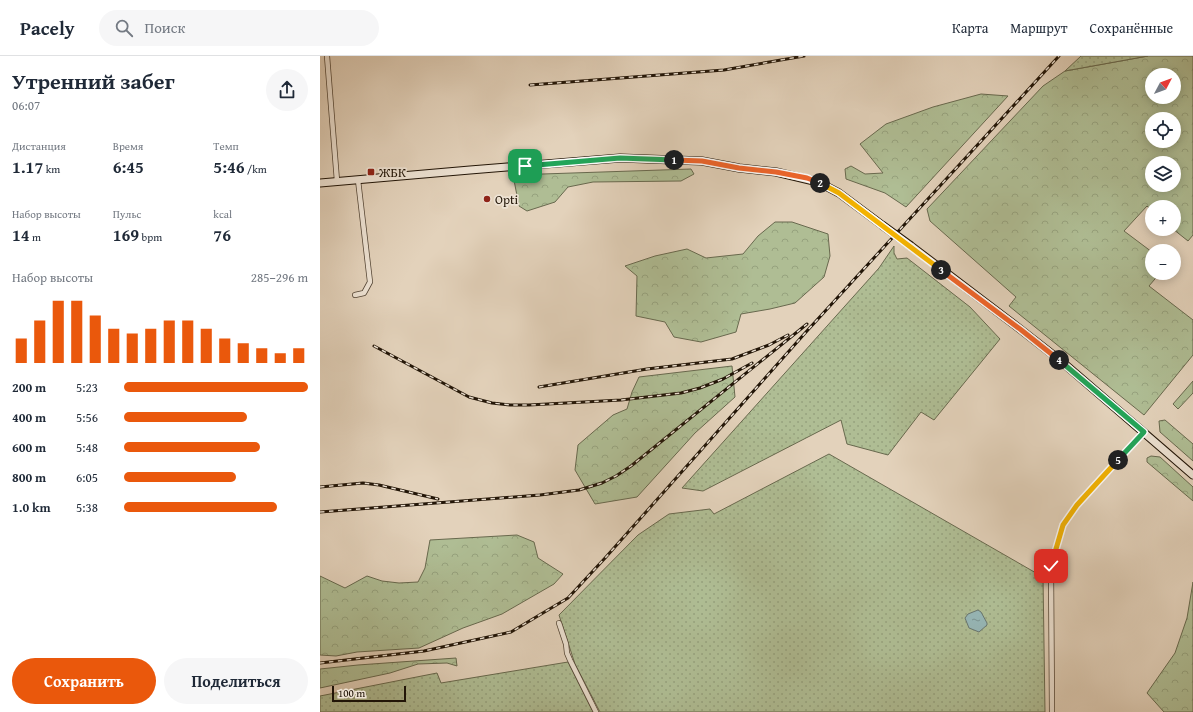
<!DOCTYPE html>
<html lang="ru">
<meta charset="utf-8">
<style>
body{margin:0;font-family:"Gentium Book Plus",serif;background:#f6f6f7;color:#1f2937;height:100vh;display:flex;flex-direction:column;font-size:15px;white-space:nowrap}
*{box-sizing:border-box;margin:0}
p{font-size:13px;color:#747a83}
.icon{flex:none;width:22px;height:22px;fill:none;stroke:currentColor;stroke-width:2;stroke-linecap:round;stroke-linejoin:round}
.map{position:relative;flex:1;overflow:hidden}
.panel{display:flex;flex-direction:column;background:#fff;width:320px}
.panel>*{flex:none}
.needle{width:26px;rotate:49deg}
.fabs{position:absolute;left:825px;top:12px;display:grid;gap:8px}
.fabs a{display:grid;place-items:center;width:36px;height:36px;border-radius:50%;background:#fff;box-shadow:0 2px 10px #0003;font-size:20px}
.scale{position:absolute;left:12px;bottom:10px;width:74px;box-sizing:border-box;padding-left:4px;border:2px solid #221507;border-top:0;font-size:11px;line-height:14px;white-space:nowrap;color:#221507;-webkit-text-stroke:3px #ede2d3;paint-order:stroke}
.pin{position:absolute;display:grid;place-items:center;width:34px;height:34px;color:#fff;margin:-17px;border-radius:8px;box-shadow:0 2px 6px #0006}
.km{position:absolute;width:20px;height:20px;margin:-10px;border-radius:50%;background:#222;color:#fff;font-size:11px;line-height:20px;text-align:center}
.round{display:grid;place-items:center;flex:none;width:42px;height:42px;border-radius:21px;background:#f6f6f7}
.summary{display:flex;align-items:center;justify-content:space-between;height:68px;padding:0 12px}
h1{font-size:22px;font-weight:700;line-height:30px}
.metrics{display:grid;grid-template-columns:repeat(3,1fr);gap:6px;height:68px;padding:4px 12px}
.metrics div{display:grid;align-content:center}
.metrics b{font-size:17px;font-weight:700}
.metrics small{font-size:11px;font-weight:400}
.metrics p{font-size:11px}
.chart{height:112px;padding:8px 12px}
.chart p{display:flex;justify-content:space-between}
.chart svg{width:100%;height:72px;margin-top:4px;stroke:#ea580c;stroke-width:6}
.button{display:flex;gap:8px;margin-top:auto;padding:8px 12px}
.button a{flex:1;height:46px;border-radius:24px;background:#ea580c;color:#fff;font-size:16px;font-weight:700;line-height:46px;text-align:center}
.button a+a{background:#f6f6f7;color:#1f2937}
ul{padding:0 12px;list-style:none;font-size:13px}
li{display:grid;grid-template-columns:64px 48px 1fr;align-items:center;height:30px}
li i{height:10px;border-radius:5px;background:#ea580c}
header{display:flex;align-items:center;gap:24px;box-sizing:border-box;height:56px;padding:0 20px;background:#fff;border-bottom:1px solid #e0e1e3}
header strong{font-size:19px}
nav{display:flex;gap:22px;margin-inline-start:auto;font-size:14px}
.search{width:280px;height:36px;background:#f6f6f7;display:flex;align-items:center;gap:10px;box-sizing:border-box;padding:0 14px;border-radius:22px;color:#747a83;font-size:15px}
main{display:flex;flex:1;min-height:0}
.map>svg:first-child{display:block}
</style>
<header>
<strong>Pacely</strong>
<div class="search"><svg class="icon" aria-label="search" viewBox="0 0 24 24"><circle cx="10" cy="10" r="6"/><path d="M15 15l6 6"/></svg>Поиск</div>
<nav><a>Карта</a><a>Маршрут</a><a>Сохранённые</a></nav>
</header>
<main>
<section class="panel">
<div class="summary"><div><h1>Утренний забег</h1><p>06:07</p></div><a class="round"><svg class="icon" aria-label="share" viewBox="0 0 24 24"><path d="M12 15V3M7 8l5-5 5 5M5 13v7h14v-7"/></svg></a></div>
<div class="metrics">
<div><p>Дистанция</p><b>1.17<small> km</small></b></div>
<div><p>Время</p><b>6:45</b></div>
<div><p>Темп</p><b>5:46<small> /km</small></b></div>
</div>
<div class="metrics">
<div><p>Набор высоты</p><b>14<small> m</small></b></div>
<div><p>Пульс</p><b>169<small> bpm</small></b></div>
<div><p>kcal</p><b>76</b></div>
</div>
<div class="chart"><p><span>Набор высоты</span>285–296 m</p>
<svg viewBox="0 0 160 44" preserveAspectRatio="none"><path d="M5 44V29M15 44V18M25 44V6M35 44V6M45 44V15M55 44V23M65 44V26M75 44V23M85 44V18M95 44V18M105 44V23M115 44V29M125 44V32M135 44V35M145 44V38M155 44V35"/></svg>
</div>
<ul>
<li><b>200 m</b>5:23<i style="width:100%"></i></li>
<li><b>400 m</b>5:56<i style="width:67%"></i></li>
<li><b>600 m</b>5:48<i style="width:74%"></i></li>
<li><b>800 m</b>6:05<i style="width:61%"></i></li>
<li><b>1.0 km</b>5:38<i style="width:83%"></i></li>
</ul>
<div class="button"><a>Сохранить</a><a>Поделиться</a></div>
</section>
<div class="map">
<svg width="873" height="656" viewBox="0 0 873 656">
<defs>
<pattern id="forest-crowns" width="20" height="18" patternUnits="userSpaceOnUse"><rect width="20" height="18" fill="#afbd94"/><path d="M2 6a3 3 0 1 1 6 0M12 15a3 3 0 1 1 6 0" fill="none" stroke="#96a27e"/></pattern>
<pattern id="park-dots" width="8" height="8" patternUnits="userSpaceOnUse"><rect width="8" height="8" fill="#afbd94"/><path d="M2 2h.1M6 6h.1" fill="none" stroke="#96a27e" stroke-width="1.8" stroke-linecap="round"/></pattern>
<pattern id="water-ripples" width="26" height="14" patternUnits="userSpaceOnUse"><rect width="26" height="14" fill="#96b6b6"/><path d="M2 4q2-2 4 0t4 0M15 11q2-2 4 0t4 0" fill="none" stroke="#7a9392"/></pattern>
</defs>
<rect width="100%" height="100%" fill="#e3d2bb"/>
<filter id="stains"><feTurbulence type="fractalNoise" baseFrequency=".005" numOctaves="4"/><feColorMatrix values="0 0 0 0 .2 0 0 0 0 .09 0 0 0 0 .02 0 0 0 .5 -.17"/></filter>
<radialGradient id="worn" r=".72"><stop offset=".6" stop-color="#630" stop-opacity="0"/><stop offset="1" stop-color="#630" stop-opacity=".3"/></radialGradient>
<g fill="url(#forest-crowns)" stroke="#68694e" fill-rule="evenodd">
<path d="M828 0H873V179L868 185 853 173 854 151H832V155L827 150 804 175 832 196V217H840L829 230 873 264V299L824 359 689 250 696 241 610 165 607 153 723 30 745 15ZM832 19H854V41H832ZM832 63H854V85H832ZM832 107H854V129H832Z"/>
<path d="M661 38 688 40 586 151 565 137 526 123 525 113 531 110 545 118 563 117 540 88 566 68 613 51Z"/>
<path d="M371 113 374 118 361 125 273 126 248 131 235 146 207 155 199 150 193 119Z"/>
<path d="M455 166H472L508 178 510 200 504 221 475 247 450 253 421 258 416 276 381 286 354 281 345 266 316 260 317 220 305 210 335 200 367 193 386 202 423 198 438 180Z"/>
<path d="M412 310 415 341 375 377 317 441 275 448 255 414 258 389 293 359 307 353 312 336 319 321Z"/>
<path d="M873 325V337L858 353 853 348Z"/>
<path d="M845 364 873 388V405L840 376 839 365Z"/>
<path d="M831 400 840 401 873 431V445L827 406V402Z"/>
<path d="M197 479 214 486 218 502 243 518 234 528 182 558 143 572 99 592 37 596 16 600 0 599V520L25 532 47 520 62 525 79 527 98 526 105 512 110 484Z"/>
<path d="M873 526V656H844L827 637 855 597 867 562Z"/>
<path d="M136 602 137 610 127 607 98 608 70 617 0 632V613L38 609Z"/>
</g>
<g fill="url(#park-dots)" stroke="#68694e">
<path d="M761 0H828L745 15Z"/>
<path d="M574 190V197L577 203 587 202 650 251 680 283 614 364 601 356 568 399 527 388 521 364 383 435 362 432 559 212Z"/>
<path d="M509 398 723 521 725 656H280L255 608 239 559 318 479 349 458 390 453 394 458Z"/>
<path d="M248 606 273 656H0V640L117 617 121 627Z"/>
</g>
<path fill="url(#water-ripples)" stroke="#687670" d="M658 554 661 556 667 567V569L659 576 649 572 645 562 648 558Z"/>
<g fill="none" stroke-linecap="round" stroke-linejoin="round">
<defs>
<g id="minor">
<path d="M7 0 17 125"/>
<path d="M35 239 44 237 50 226 38 124"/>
<path d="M239 567 246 588 247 597 250 604 276 656"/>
<path d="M732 656 731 510 743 469 757 449 824 376"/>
</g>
<g id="secondary">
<path d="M0 127 150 114 300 102 382 105 419 112 456 116 498 126 519 137 562 169"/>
<path d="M591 190 700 273 741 305 873 419"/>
</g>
</defs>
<use href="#minor" stroke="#524434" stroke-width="6"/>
<use href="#secondary" stroke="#221507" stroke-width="9"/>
<use href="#minor" stroke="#ede2d3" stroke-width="4.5"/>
<use href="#secondary" stroke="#ede2d3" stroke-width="7"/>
<defs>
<g id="rail">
<path d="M210 29 404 14 484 0"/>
<path d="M54 290 149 341 172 347 190 349H209L301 344 361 337 380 332 403 323 432 307"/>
<path d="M219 331 327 313 412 303 449 289 468 279"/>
<path d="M0 431 43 427 59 429 118 443"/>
<path d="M0 456 220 439 259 434 282 427 296 420 311 410 487 268"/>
<path d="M0 607 104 595 191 576 248 542 286 501 486 276 739 0"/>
</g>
</defs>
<use href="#rail" stroke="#221507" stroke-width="3"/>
<use href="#rail" stroke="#ede2d3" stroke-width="1.5" stroke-dasharray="4.5" stroke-linecap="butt"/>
<defs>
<path id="secondary-bridge" d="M562 169 591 190"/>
</defs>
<use href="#secondary-bridge" stroke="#221507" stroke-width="9" stroke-linecap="butt"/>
<use href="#secondary-bridge" stroke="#ede2d3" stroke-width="7"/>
</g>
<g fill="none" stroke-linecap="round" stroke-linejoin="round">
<defs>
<path id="split-1" d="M205 110 300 102 354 104"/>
<path id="split-2" d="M354 104 382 105 419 112 456 116 487 122 500 127"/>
<path id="split-3" d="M500 127 519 137 621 214"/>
<path id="split-4" d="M621 214 700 273 739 304"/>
<path id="split-5" d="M739 304 824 376 798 404"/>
<path id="split-6" d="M731 510 743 469 757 449 798 404"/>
</defs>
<use href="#split-1" stroke="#fff" stroke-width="8"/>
<use href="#split-2" stroke="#fff" stroke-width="8"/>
<use href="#split-3" stroke="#fff" stroke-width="8"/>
<use href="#split-4" stroke="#fff" stroke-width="8"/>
<use href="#split-5" stroke="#fff" stroke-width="8"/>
<use href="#split-6" stroke="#fff" stroke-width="8"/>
<use href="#split-1" stroke="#22a559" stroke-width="5"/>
<use href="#split-2" stroke="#f0652b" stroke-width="5"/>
<use href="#split-3" stroke="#f5b400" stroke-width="5"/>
<use href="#split-4" stroke="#f0652b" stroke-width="5"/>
<use href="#split-5" stroke="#22a559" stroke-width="5"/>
<use href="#split-6" stroke="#f5b400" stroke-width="5"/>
</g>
<g fill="#8f2418" stroke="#ede2d3" stroke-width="1.5">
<rect x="47" y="112" width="8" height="8" rx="2"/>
<circle cx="167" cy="143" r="4"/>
</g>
<g text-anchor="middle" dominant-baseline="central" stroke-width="3.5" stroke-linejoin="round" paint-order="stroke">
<g font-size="13" fill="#221507" stroke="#ede2d3" text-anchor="start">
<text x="59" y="116">ЖБК</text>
<text x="175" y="143">Opti</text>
</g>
</g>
<rect width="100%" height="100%" filter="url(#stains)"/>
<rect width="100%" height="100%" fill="url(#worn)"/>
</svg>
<div class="fabs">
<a><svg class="needle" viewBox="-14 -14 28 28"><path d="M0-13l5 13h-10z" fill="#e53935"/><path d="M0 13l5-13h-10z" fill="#747a83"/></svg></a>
<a><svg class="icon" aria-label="locate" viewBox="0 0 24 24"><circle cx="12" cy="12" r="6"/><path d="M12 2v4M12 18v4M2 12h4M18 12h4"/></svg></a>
<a><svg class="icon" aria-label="layers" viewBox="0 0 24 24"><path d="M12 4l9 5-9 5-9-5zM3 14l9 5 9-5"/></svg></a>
<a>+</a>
<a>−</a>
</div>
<div class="scale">100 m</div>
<div class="pin" style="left:205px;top:110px;background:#1e9e55"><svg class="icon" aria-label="arrive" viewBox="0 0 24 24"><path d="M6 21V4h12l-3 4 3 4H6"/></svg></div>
<div class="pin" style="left:731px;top:510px;background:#d93025"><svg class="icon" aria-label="check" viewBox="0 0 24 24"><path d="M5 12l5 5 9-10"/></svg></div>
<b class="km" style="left:354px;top:104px">1</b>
<b class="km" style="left:500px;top:127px">2</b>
<b class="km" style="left:621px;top:214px">3</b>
<b class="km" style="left:739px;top:304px">4</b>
<b class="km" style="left:798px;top:404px">5</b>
</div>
</main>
